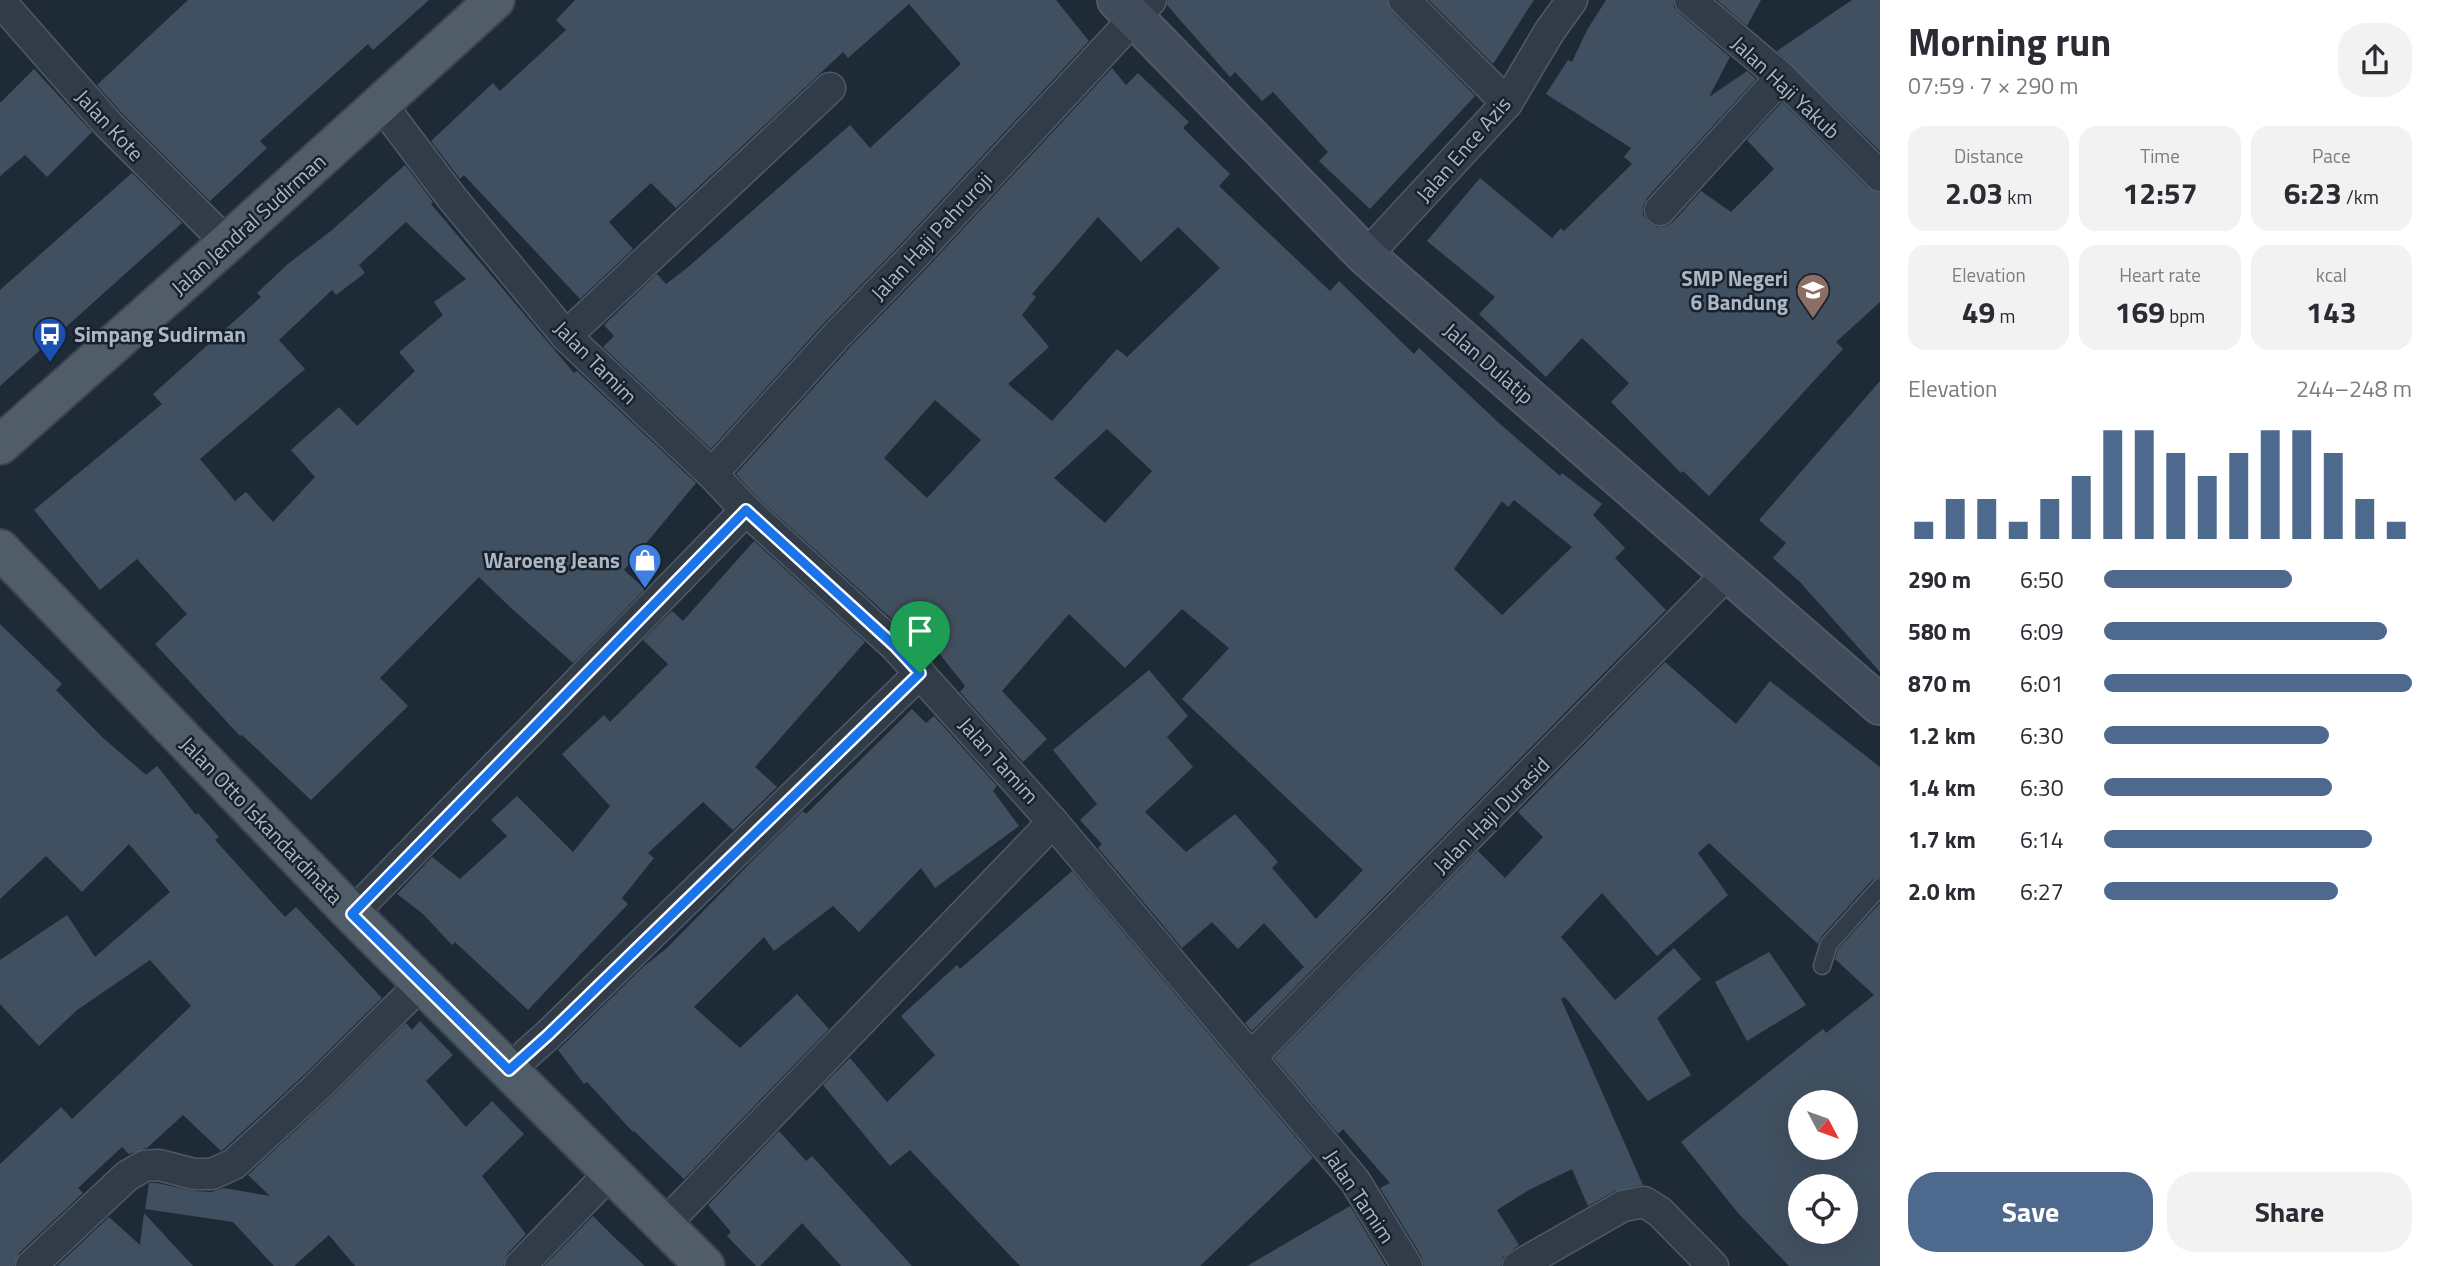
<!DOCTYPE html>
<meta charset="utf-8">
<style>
body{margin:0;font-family:"Titillium Web",sans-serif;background:#f2f2f3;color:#2b2b33;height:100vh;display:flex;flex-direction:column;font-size:26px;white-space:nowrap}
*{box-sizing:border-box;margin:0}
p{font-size:23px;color:#7c7c81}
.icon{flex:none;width:38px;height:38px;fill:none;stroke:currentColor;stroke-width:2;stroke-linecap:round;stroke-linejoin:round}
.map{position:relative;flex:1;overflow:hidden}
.drawer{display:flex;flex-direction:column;background:#fff;width:560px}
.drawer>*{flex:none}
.needle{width:46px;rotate:131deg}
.buttons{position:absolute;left:1788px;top:1090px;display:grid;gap:14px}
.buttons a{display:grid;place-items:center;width:70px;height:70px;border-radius:50%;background:#fff;box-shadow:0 7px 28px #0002;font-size:35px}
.pin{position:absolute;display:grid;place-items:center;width:60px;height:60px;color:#fff;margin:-72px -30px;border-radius:50% 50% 50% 0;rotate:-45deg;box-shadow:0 0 7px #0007}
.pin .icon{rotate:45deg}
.round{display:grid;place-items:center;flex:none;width:74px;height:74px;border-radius:28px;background:#f2f2f3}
.head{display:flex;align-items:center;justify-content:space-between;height:119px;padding:0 28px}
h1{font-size:38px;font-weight:700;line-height:52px}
.stats{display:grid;grid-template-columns:repeat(3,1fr);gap:10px;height:119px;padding:7px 28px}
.stats div{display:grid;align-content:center;border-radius:18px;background:#f2f2f3;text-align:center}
.stats b{font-size:30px;font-weight:700}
.stats small{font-size:19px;font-weight:400}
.stats p{font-size:19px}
.chart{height:196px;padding:14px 28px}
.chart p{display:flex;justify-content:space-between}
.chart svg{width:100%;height:126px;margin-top:7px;stroke:#4e698e;stroke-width:6}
.primary-button{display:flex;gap:14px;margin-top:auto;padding:14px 28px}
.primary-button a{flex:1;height:80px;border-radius:28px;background:#4e698e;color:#fff;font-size:28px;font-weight:700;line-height:80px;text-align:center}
.primary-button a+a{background:#f2f2f3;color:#2b2b33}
ul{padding:0 28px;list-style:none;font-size:23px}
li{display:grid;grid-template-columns:112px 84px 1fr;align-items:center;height:52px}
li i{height:18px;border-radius:9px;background:#4e698e}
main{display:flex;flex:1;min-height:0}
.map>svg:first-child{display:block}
</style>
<main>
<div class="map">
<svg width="1880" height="1266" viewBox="0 0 1880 1266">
<rect width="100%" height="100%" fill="#1e2b37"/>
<g fill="#415060" fill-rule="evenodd">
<path d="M188 0H429L373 50 368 44 260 141 267 148 210 201 121 112 97 85Z"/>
<path d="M575 0H1056L1089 41 899 246 825 322 711 449 603 347 614 336 604 325 657 274 666 284 687 268 850 125 870 148 961 64 909 4 848 58 843 52 676 208 651 183 609 222 633 249 580 299 464 175 460 179 431 141 493 83 500 91 566 30 556 20Z"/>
<path d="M1168 0H1387L1392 12 1475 96 1370 209 1319 161 1328 152 1273 92 1262 101 1235 72 1230 77 1167 5Z"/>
<path d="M1429 0H1534L1493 64Z"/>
<path d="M1606 0H1673L1674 7 1679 13 1730 57 1709 97 1747 71 1756 79 1647 198 1643 206V215L1649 223 1657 227 1666 226 1673 222 1701 191 1731 212 1774 169 1747 140 1782 102 1868 188 1880 193V302L1836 342 1843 349 1709 496 1683 471 1681 473 1611 402 1629 383 1582 338 1546 377 1479 314 1495 297 1427 241 1480 178 1552 238 1561 228 1564 231 1632 164 1624 157 1631 148 1546 94 1568 60 1572 62 1587 30Z"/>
<path d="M1717 0H1761L1747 26Z"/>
<path d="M1852 0H1880V151L1777 51Z"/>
<path d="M1112 68 1126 85 1138 73 1189 122 1183 128 1230 174 1219 186 1330 291 1339 281 1414 354 1419 348 1500 424 1560 476 1562 473 1602 504 1593 515 1625 548 1615 558 1666 610 1252 1031 1245 1023 1304 967 1264 923 1238 949 1212 922 1182 948 1098 848 1102 844 1080 820 1097 804 1053 750 1149 670 1188 716 1167 737 1193 767 1145 812 1186 852 1235 814 1278 862 1272 868 1316 919 1363 870 1182 699 1229 648 1182 609 1125 668 1069 614 1002 691 1047 739 1023 762 960 692 965 686 905 610 894 621 758 498 736 474 851 346 925 270ZM1098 217 1141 262 1178 227 1220 268 1127 357 1117 349 1052 421 1008 384 1049 347 1022 315 1036 297 1032 294ZM935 400 981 440 927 498 884 458ZM1107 429 1152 471 1105 523 1054 478ZM1514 500 1572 547 1502 615 1454 569 1502 501 1508 507Z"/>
<path d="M34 69 92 132 47 177 25 155 0 176V103Z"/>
<path d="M405 165 433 202 431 204 574 373 577 371 696 483 624 570 645 589 573 663 510 607 479 577 380 678 408 706 311 800 242 735 240 736 155 644 187 614 137 559 100 590 34 510 162 404 153 394 261 297 257 293 288 264 332 230ZM406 222 466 279 434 302 443 315 399 352 415 371 357 426 339 407 291 450 315 477 273 522 246 492 235 501 200 459 305 369 279 340 332 290 336 295 365 273 359 265Z"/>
<path d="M132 173 182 223 0 386V290Z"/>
<path d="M1880 381V672L1800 582 1773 558 1786 543 1759 520Z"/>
<path d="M754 541 865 642 755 767 777 787 733 830 703 802 648 853 654 858 622 898 628 904 528 1010 455 942 452 945 423 914 397 894 432 857 460 879 507 836 491 820 517 796 573 852 610 806 562 754 604 715 610 722 668 664 643 640 672 611 683 621Z"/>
<path d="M0 624 62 684 56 690 102 737 146 775 157 766 196 815 198 813 219 837 215 840 285 917 296 907 382 998 305 1074 224 1149 221 1151 183 1115 147 1148 129 1154 122 1147 78 1188 83 1193 19 1253 14 1266H0V1164L61 1107 72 1119 191 1006 150 960 77 1010 39 1046 0 1004V960L67 915 95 957 170 892 129 844 82 892 46 856 0 899Z"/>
<path d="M1665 662 1736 724 1770 681 1880 767V877L1872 880 1821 937 1818 944 1709 843 1698 853 1728 895 1657 956 1602 893 1561 937 1615 1000 1674 948 1701 979 1657 1018 1691 1075 1648 1101 1565 997 1561 999 1643 1185 1615 1191 1588 1206 1572 1169 1527 1191 1497 1210 1519 1245 1503 1257 1501 1266H1424L1422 1257 1380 1188 1390 1183 1343 1129 1338 1134 1274 1058 1478 851 1505 878 1543 837 1518 812Z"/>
<path d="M912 709 926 723 934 716 997 786 993 791 1019 826 935 888 921 868 859 932 833 906 774 951 764 937 694 1007 740 1048 797 994 829 1029 684 1179 634 1131 633 1132 587 1082 584 1084 558 1050 643 967 667 948 759 854 803 811 806 814Z"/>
<path d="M1072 871 1313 1158 1200 1266H1020L910 1150 890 1166 823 1085 850 1058 887 1102 935 1055 901 1016 957 965 960 969Z"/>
<path d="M1880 903V1266H1789L1738 1213 1681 1142 1823 1029 1826 1033 1874 995 1835 959 1838 949ZM1801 1102H1846V1148H1801ZM1801 1186H1846V1232H1801Z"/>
<path d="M1769 952 1806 1005 1747 1041 1715 982Z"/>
<path d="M420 1021 453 1055 426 1081 466 1127 492 1101 524 1134 482 1176 526 1234 507 1254 503 1266H355L329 1235 294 1266H274L233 1222 145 1209 149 1183H157L194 1191 212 1192 223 1188 270 1196 248 1175 329 1099 406 1023 412 1030Z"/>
<path d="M779 1131 806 1161 812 1156 912 1266H841L802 1223 760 1266H756L727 1236 731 1232 708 1205Z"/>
<path d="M1350 1206 1386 1266H1247Z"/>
<path d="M144 1213 193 1266H57L109 1217 140 1245Z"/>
<path d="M593 1216 615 1238 645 1266H544Z"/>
</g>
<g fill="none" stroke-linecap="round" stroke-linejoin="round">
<defs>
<path id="lane" d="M1822 966 1829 944 1880 887"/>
<g id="street">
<path d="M1404 0 1507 103"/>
<path d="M1690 0 1781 77 1880 176"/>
<path d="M0 1 108 124 227 243"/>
<path d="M381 104 452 198 566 336 712 474 746 510 895 646 1053 822 1355 1181 1407 1266"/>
<path d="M1660 210 1781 77"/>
<path d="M1366 256 1507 103 1549 32 1572 0"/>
<path d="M566 336 830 88"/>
<path d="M712 474 838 334 912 258 1151 0"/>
<path d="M352 914 746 510"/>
<path d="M1251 1057 1729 572"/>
<path d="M509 1070 548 1035 920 673"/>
<path d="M664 1225 1053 822"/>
<path d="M31 1266 127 1176 144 1166 159 1165 194 1174H212L234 1164 317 1087 422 983"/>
<path d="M520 1266 611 1172"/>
<path d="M1518 1266 1623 1206 1644 1202 1660 1212 1713 1266"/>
</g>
<path id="secondary" d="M1117 0 1366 256 1880 705"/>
<g id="primary">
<path d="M0 445 227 243 495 0"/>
<path d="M0 549 352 914 705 1266"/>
</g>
</defs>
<use href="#lane" stroke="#4f5a66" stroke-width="19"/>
<use href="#street" stroke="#4f5a66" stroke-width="33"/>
<use href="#secondary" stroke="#4f5a66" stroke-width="42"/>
<use href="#primary" stroke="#3b4551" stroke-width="42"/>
<use href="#lane" stroke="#323c48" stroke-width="16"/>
<use href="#street" stroke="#323c48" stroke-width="30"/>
<use href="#secondary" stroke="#404c5b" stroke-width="38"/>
<use href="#primary" stroke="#505c68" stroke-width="38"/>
</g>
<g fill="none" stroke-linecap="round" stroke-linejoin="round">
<defs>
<path id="route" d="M746 510 895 646 920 673 548 1035 509 1070 352 914Z"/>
</defs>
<use href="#route" stroke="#fff" stroke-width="14"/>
<use href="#route" stroke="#1a73e8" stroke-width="9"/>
</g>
<defs>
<symbol id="school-pin" viewBox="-11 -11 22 30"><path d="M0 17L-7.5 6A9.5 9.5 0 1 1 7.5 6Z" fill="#8d6e63" stroke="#18212c"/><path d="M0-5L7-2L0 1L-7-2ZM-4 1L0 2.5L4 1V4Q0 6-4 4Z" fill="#fff"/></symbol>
<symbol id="bus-pin" viewBox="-11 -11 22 30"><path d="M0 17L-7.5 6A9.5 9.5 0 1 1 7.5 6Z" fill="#1a4fb4" stroke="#18212c"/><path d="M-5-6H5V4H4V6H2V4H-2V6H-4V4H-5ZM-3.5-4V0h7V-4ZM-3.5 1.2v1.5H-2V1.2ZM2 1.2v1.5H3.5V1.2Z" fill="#fff"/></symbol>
<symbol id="shop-pin" viewBox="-11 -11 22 30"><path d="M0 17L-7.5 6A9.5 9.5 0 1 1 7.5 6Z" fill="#3f7fe0" stroke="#18212c"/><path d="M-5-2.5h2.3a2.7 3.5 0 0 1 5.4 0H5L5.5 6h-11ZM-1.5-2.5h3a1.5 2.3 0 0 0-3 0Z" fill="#fff"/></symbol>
</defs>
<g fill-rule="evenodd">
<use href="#school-pin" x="1794" y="271" width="38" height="52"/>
<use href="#bus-pin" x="31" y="315" width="38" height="52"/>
<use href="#shop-pin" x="626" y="541" width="38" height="52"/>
</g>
<g text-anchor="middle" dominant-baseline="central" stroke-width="5" stroke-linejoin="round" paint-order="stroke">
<g font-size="21" fill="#acb7c5" stroke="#18212c">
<text transform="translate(1786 87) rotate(43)">Jalan Haji Yakub</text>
<text transform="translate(110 125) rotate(47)">Jalan Kote</text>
<text transform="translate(1463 149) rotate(-49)">Jalan Ence Azis</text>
<text transform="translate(248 224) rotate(-42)">Jalan Jendral Sudirman</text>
<text transform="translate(931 236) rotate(-47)">Jalan Haji Pahruroji</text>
<text transform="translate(596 362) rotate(45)">Jalan Tamim</text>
<text transform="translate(1489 363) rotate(41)">Jalan Dulatip</text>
<text transform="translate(999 760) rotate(48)">Jalan Tamim</text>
<text transform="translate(1491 815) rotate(-45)">Jalan Haji Durasid</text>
<text transform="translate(262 820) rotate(46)">Jalan Otto Iskandardinata</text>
<text transform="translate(1360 1196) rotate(56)">Jalan Tamim</text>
</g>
<g font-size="21" font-weight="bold" fill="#acb7c5" stroke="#18212c" text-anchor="end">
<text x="1788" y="278">SMP Negeri<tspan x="1788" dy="24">6 Bandung</tspan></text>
<text x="74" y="334" text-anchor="start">Simpang Sudirman</text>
<text x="620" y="560">Waroeng Jeans</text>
</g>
</g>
</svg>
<div class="buttons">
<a><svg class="needle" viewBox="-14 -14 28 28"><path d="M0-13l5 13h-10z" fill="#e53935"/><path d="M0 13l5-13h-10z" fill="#7c7c81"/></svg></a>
<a><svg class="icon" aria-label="locate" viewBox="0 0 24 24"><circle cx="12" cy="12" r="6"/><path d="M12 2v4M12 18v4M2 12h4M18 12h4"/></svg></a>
</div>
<div class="pin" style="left:920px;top:673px;background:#1e9e55"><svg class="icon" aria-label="arrive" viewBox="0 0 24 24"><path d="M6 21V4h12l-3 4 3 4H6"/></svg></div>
</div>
<section class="drawer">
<div class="head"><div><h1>Morning run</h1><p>07:59 · 7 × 290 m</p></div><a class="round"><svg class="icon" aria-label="share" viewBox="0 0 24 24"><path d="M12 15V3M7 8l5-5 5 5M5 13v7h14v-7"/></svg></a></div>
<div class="stats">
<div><p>Distance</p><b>2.03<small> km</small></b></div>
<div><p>Time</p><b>12:57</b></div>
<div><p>Pace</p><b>6:23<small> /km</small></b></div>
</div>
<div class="stats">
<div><p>Elevation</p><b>49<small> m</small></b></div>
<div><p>Heart rate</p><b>169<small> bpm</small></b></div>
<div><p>kcal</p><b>143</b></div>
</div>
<div class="chart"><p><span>Elevation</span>244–248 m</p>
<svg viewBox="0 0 160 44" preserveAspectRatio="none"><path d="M5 44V38M15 44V30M25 44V30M35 44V38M45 44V30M55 44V22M65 44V6M75 44V6M85 44V14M95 44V22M105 44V14M115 44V6M125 44V6M135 44V14M145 44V30M155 44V38"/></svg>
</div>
<ul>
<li><b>290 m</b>6:50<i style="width:61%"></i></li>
<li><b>580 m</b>6:09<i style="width:92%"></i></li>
<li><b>870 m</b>6:01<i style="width:100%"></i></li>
<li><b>1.2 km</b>6:30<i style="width:73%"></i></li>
<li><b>1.4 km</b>6:30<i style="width:74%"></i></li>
<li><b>1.7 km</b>6:14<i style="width:87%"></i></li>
<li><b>2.0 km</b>6:27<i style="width:76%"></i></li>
</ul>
<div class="primary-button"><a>Save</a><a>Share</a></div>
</section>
</main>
